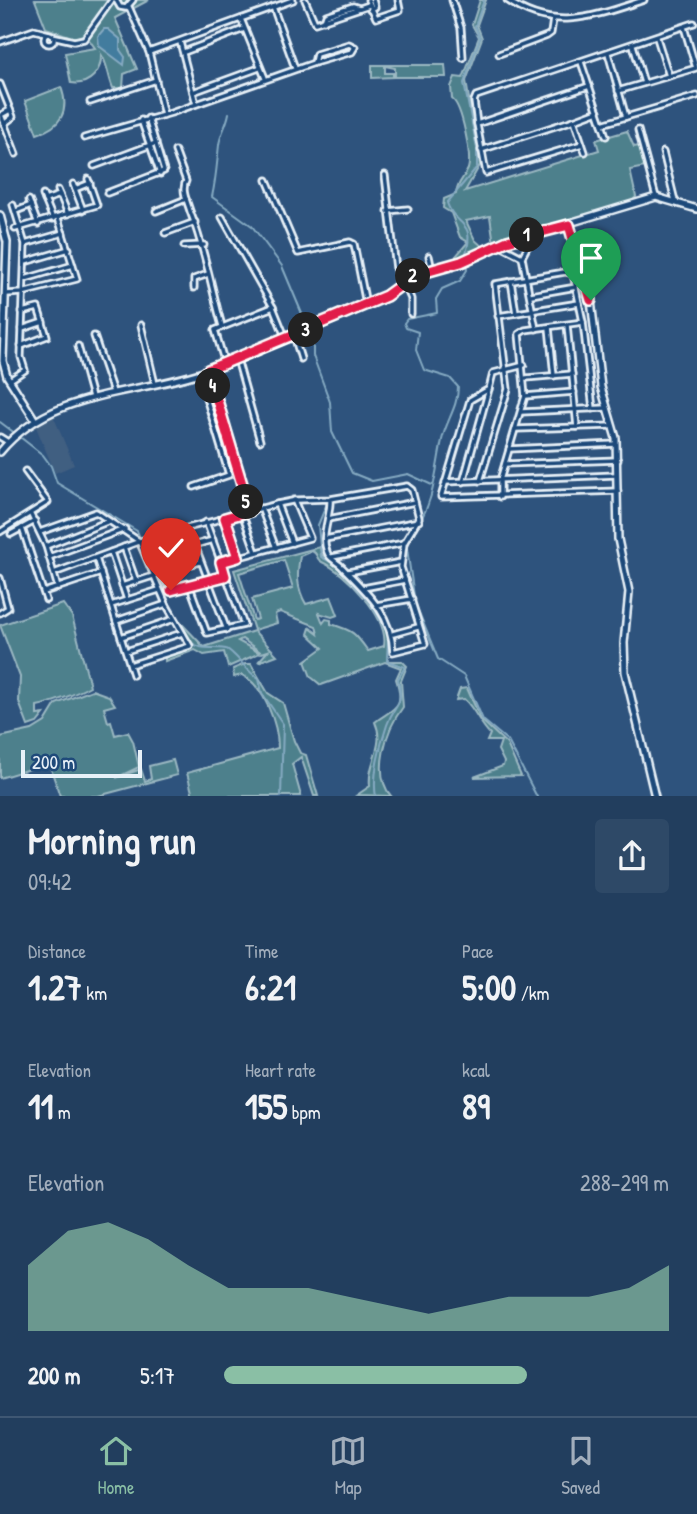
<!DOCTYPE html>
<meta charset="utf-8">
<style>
body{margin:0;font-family:"Patrick Hand",sans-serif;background:#2e4967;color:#f1f3f6;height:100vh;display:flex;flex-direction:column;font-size:26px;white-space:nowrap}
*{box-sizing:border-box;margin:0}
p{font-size:23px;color:#a2aebc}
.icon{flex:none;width:38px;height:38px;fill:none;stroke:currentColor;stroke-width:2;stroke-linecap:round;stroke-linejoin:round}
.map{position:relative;height:796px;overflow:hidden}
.sheet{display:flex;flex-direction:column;background:#223e5e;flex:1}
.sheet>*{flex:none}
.scale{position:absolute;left:21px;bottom:18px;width:121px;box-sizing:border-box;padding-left:7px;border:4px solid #e8f1f8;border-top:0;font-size:19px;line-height:24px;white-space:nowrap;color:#e8f1f8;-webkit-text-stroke:5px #1f4a7a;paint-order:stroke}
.pin{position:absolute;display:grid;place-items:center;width:60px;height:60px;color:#fff;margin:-72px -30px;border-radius:50% 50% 50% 0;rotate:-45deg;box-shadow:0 0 7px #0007}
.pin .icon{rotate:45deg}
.km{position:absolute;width:35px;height:35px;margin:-18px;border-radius:50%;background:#222;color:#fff;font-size:19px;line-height:35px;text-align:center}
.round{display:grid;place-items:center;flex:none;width:74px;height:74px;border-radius:7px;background:#2e4967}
.headline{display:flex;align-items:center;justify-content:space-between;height:119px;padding:0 28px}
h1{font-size:38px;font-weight:700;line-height:52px}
.metrics{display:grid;grid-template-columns:repeat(3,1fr);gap:10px;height:119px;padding:7px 28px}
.metrics div{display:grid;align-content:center}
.metrics b{font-size:35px;font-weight:700}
.metrics small{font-size:19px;font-weight:400}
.metrics p{font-size:19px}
.chart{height:196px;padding:14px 28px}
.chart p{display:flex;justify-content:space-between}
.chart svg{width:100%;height:126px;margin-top:7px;fill:#8abfa5;opacity:.7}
ul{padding:0 28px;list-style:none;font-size:23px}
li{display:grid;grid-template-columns:112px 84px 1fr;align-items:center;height:52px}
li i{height:18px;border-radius:9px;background:#8abfa5}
.menu{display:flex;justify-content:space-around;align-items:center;height:98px;border-top:2px solid #3f5773;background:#223e5e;font-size:19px;color:#a2aebc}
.menu a{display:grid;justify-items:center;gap:4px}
.menu .selected{color:#8abfa5}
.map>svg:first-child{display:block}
</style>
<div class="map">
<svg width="697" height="797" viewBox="0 0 697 797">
<rect width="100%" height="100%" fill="#2e537d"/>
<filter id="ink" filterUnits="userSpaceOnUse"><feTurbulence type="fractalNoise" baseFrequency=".0143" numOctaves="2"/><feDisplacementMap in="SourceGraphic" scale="14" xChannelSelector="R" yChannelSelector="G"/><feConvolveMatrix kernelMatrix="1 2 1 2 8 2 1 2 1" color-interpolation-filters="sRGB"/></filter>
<g filter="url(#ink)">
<path fill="#405e81" d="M53 415 74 465 55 473 34 422Z"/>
<g fill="#4e808c" stroke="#9bb8c2" stroke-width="2" fill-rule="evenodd">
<path d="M35 0H149L115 18 137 69 124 74 123 88H113C108 77 108 64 101 54 102 71 90 86 71 83L65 53 95 48 85 34 75 38 46 28Z"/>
<path d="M480 0H486L477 25 482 38 466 81 480 165 465 191 599 150 596 140 627 131 634 147 640 146 645 167 630 170 636 197 632 201 494 244 490 216 466 221 475 240 484 248 457 261 456 256 468 242 460 237 451 213 443 208 444 199 456 194C457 183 464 178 468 169 472 157 462 106 452 99L451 87 455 77 463 78 479 37 472 25Z"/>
<path d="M372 65H445L446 77H395V68L385 66V73H393V77L372 78Z"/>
<path d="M61 87C70 111 61 127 37 134L25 101Z"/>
<path d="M320 547 322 555C346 568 382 606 389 634 391 643 386 652 388 661H402L407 666 401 681 403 707C386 729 372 774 391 796L357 795 370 786C367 762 386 746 375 722 393 708 406 709 396 679L401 668 385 662 321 685 311 677 305 661 323 648 308 634 310 628 318 634 316 626 280 612 275 614 277 623 254 630 234 570ZM312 551C319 554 315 559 322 562 345 572 389 617 384 646L368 651C355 633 354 631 331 624V620L326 619 323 623 319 613 332 617 338 615 331 597 306 604C296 587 297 574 300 556ZM284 560 293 588 252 599 258 619 254 620 239 573Z"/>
<path d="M63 604 72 616 90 686C78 693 50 704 37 706V715L44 714 37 723 28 726 19 702 20 677 0 625Z"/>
<path d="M183 625 204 647 254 631 277 655 258 662 268 651 262 653 242 639 238 641 260 653 228 667 224 652 204 655 195 650 165 661V656L193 647 180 627Z"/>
<path d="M245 664H251L268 693 283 703 294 741 300 753 306 755 318 796H314L301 757 292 764 301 796H193L187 773 278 748C278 725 264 685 242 675L234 677 233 669Z"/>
<path d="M467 688 481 720 507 744 521 776 474 777 503 766 504 762 498 750 501 741H487L490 734C479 723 475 709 464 699L456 700 460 689Z"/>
<path d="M92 690 109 696 115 705 104 708 108 722 111 721 115 735 128 732 133 741 139 767 116 778 141 769 145 781 151 779 149 766 173 760 177 775 98 796H60L49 763 0 778V737L32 730 45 722 56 704Z"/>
</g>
<path fill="#437b9e" stroke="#85aac2" stroke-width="2" d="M104 29H108L120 39V50L125 57 124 65 99 46 98 36Z"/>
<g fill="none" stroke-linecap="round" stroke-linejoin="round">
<g stroke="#85aac2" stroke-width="2">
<path d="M229 113C227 125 220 135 219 145 217 163 216 179 212 197L252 226 282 266 313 340V356L330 402 332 432 352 473 372 481 408 474 432 485"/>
<path d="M465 257C477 218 455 228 447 203L477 167V148L464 83 480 38 475 26 484 0"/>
<path d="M0 422 16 434"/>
<path d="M20 437 43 455 51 466 57 483 137 531 179 624"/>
<path d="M328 501 318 525 321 557 337 565 371 604 388 634 387 661 405 667 398 679C404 710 395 701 387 725 380 745 372 777 376 797"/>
<path d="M415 528C434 505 436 468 442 440 446 421 458 407 458 387L450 378 424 370 416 350 418 332 406 328 404 323 407 319 437 313 436 299 442 289 460 281 467 270 466 263"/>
<path d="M406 542 415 603 438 659 464 676 483 720 508 741 537 797"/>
<path d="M189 641C203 652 211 646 226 649 233 650 248 673 259 679L262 693 283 724 281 797"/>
</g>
<defs>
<g id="street">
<path d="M116 0 120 7 126 8 133 0"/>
<path d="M305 0 315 23 369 5"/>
<path d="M368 0 376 18 400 10 398 0"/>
<path d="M452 0 461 28 463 58"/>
<path d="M507 0C553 33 595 16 644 0"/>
<path d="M129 7 149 52"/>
<path d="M273 7 295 68"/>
<path d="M371 9 375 7 373 0"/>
<path d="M241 19 265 78"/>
<path d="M324 21 326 15 353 6 359 8"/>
<circle cx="49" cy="39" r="5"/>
<path d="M52 36 74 41 84 39 112 0"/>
<path d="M657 38 669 76"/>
<path d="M0 42 34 30 49 34"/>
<path d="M180 42 196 104"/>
<path d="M349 44 355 47 352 52 314 63 316 54Z"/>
<path d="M633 45 644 83"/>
<path d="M184 52 244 29"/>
<path d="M499 54 547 36 551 33 553 19"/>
<path d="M581 62 606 136"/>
<path d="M0 84 13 117 4 124"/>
<path d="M618 91 696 68 684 27"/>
<path d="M193 92 259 68"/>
<path d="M90 102 156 80"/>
<path d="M10 110 1 115 16 154"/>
<path d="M164 115 149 52 293 0"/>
<path d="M626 117 697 96"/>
<path d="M141 120 160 174"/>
<path d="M574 120 598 111"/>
<path d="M477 124 474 101 476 96 694 23"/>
<path d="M602 124 626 117 608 53"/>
<path d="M638 130 656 197"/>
<path d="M84 138 171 113 314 63"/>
<path d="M582 144 486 173 477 124 589 86"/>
<path d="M481 150 574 120 585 152"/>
<path d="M175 151 186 181C181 190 187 201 190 211 205 249 211 287 222 326"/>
<path d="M663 152 675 201"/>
<path d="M94 166 156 143"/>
<path d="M385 175 398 286"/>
<path d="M267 180 298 253 350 242 354 244 366 304"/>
<path d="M73 184 83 210"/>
<path d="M75 189 90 183"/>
<path d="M58 190 68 214"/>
<path d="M107 193 164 171 148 118"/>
<path d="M43 195 53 219"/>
<path d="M29 200 38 224"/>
<path d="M45 200 60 195"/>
<path d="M16 211 31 205"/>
<path d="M156 211 186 199"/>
<path d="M388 211 408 209"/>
<path d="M222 217 273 307 286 339"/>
<path d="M15 229 97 205 88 179"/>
<path d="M165 233 195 222"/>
<path d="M533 236 522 257 536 329"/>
<path d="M25 244 63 233"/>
<path d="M499 245 522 257"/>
<path d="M184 246 204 245"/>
<path d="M429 256 432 270"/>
<path d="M25 262 69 249"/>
<path d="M25 279 73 265"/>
<path d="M511 281 516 313"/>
<path d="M404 283 411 299V314"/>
<path d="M194 288V279L208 274"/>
<path d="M6 294 22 293 77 279 58 218"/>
<path d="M531 295 576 287"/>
<path d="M498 316 579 303"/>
<path d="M141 325 155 384"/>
<path d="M567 325 577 427"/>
<path d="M549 327 554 376"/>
<path d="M22 329 43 322"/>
<path d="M94 336 113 392"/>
<path d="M294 336 301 359"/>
<path d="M21 346 47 336 38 308 22 312"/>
<path d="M78 346 92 397"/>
<path d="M237 359 260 441"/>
<path d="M225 364 215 330 273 307"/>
<path d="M524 365 493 373 489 389 470 400 441 497 618 491"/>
<path d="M208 371 250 511"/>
<path d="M526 378 572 374"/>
<path d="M10 380 25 370 21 357 25 244 13 205"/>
<path d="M525 396 574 392"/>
<path d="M521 412 607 408"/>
<path d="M516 429 612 426"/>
<path d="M0 437 8 442"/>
<path d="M509 449 616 444"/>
<path d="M505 464 618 460"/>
<path d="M480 481 508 389 495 284 565 272 573 274 583 322 593 409"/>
<path d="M445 482 616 475"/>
<path d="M463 482 489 389"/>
<path d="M194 487 229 475 199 374"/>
<path d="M500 497V480L525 396 519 334 525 330 583 322"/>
<path d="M277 504 292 543"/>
<path d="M261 508 276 548"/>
<path d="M242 513 256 552"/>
<path d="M31 515 46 546 58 588"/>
<path d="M225 518 237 556"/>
<path d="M328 519 415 502"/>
<path d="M22 528 46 600"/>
<path d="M0 532 48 502 25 471"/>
<path d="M40 532 96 512 139 541 166 604 190 646 130 665"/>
<path d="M11 534 35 521"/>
<path d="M146 539 170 590 225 576"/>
<path d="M325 539 419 521"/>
<path d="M195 545 227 630"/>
<path d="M46 546 109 521"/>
<path d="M124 547 136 581"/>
<path d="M111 552 127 600"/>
<path d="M154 556 213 540"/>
<path d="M49 557 125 529"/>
<path d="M332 557 404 543"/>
<path d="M96 558 133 675"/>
<path d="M221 562 310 538 294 500"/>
<path d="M162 572 200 562"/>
<path d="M348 572 401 562"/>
<path d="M54 573 146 539 277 504 297 500 330 499 407 486 412 490 419 518 404 543 401 567 425 644 393 652C392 615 368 593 342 567 338 562 329 559 327 552 320 534 331 518 330 499"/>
<path d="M0 578 8 608 0 613"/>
<path d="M189 584 207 633 244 625 206 522"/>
<path d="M122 586 153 576"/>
<path d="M363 588 405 580"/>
<path d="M44 592 101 573"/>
<path d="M111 605 159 590"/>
<path d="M376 605 412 599"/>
<path d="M116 621 166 604"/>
<path d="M393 634 418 627"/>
<path d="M121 637 174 619"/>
<path d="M126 651 182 633"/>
</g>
<g id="secondary">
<path d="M0 215 7 242 3 361 7 376 35 420"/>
<path d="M569 225 591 300 601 387 616 438 618 539 629 592 624 643 625 672 655 797"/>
<path d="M0 452C53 388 137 396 209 370 269 348 327 321 386 296L411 277 461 262 503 243 656 197 697 209"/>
</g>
</defs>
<use href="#street" stroke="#e8f1f8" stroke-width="9"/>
<use href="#secondary" stroke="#e8f1f8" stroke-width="10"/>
<use href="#street" stroke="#1f4a7a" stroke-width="3.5"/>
<use href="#secondary" stroke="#1f4a7a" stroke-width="5"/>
</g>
</g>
<g fill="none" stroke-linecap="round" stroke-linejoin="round" filter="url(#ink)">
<defs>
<path id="route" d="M171 590 225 576 221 562 238 557 225 518 250 511 208 370 386 296 415 275 461 262 507 241 569 225 591 300"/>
</defs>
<use href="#route" stroke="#fff" stroke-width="14"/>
<use href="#route" stroke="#e11d48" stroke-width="9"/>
</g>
</svg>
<div class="scale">200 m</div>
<div class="pin" style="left:591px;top:300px;background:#1e9e55"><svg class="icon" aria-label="arrive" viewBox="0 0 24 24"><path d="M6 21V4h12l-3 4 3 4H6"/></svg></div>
<div class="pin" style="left:171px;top:590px;background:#d93025"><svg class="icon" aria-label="check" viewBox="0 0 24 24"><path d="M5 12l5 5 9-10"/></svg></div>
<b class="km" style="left:527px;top:235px">1</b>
<b class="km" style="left:413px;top:276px">2</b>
<b class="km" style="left:306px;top:330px">3</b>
<b class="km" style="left:213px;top:386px">4</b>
<b class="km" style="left:246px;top:502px">5</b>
</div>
<section class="sheet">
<div class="headline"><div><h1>Morning run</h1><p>09:42</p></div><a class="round"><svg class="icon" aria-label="share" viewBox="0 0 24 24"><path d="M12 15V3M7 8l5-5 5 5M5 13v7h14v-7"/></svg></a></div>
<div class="metrics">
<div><p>Distance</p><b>1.27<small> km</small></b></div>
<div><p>Time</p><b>6:21</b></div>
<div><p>Pace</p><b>5:00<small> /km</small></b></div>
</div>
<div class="metrics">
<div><p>Elevation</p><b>11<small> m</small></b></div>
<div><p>Heart rate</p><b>155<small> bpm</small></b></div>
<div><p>kcal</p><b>89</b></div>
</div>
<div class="chart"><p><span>Elevation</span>288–299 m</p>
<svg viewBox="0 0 160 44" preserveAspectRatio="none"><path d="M0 44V21L10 9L20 6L30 12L40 21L50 29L60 29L70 29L80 32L90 35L100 38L110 35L120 32L130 32L140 32L150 29L160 21V44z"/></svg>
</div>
<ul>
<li><b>200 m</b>5:17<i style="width:68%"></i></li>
</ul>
</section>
<nav class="menu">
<a class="selected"><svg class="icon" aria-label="home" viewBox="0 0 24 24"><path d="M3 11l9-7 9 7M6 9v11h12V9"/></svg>Home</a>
<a><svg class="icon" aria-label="map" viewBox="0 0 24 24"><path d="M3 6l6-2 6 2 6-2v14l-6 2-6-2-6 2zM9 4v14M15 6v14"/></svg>Map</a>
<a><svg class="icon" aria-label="saved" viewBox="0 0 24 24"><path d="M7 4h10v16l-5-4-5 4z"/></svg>Saved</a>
</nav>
